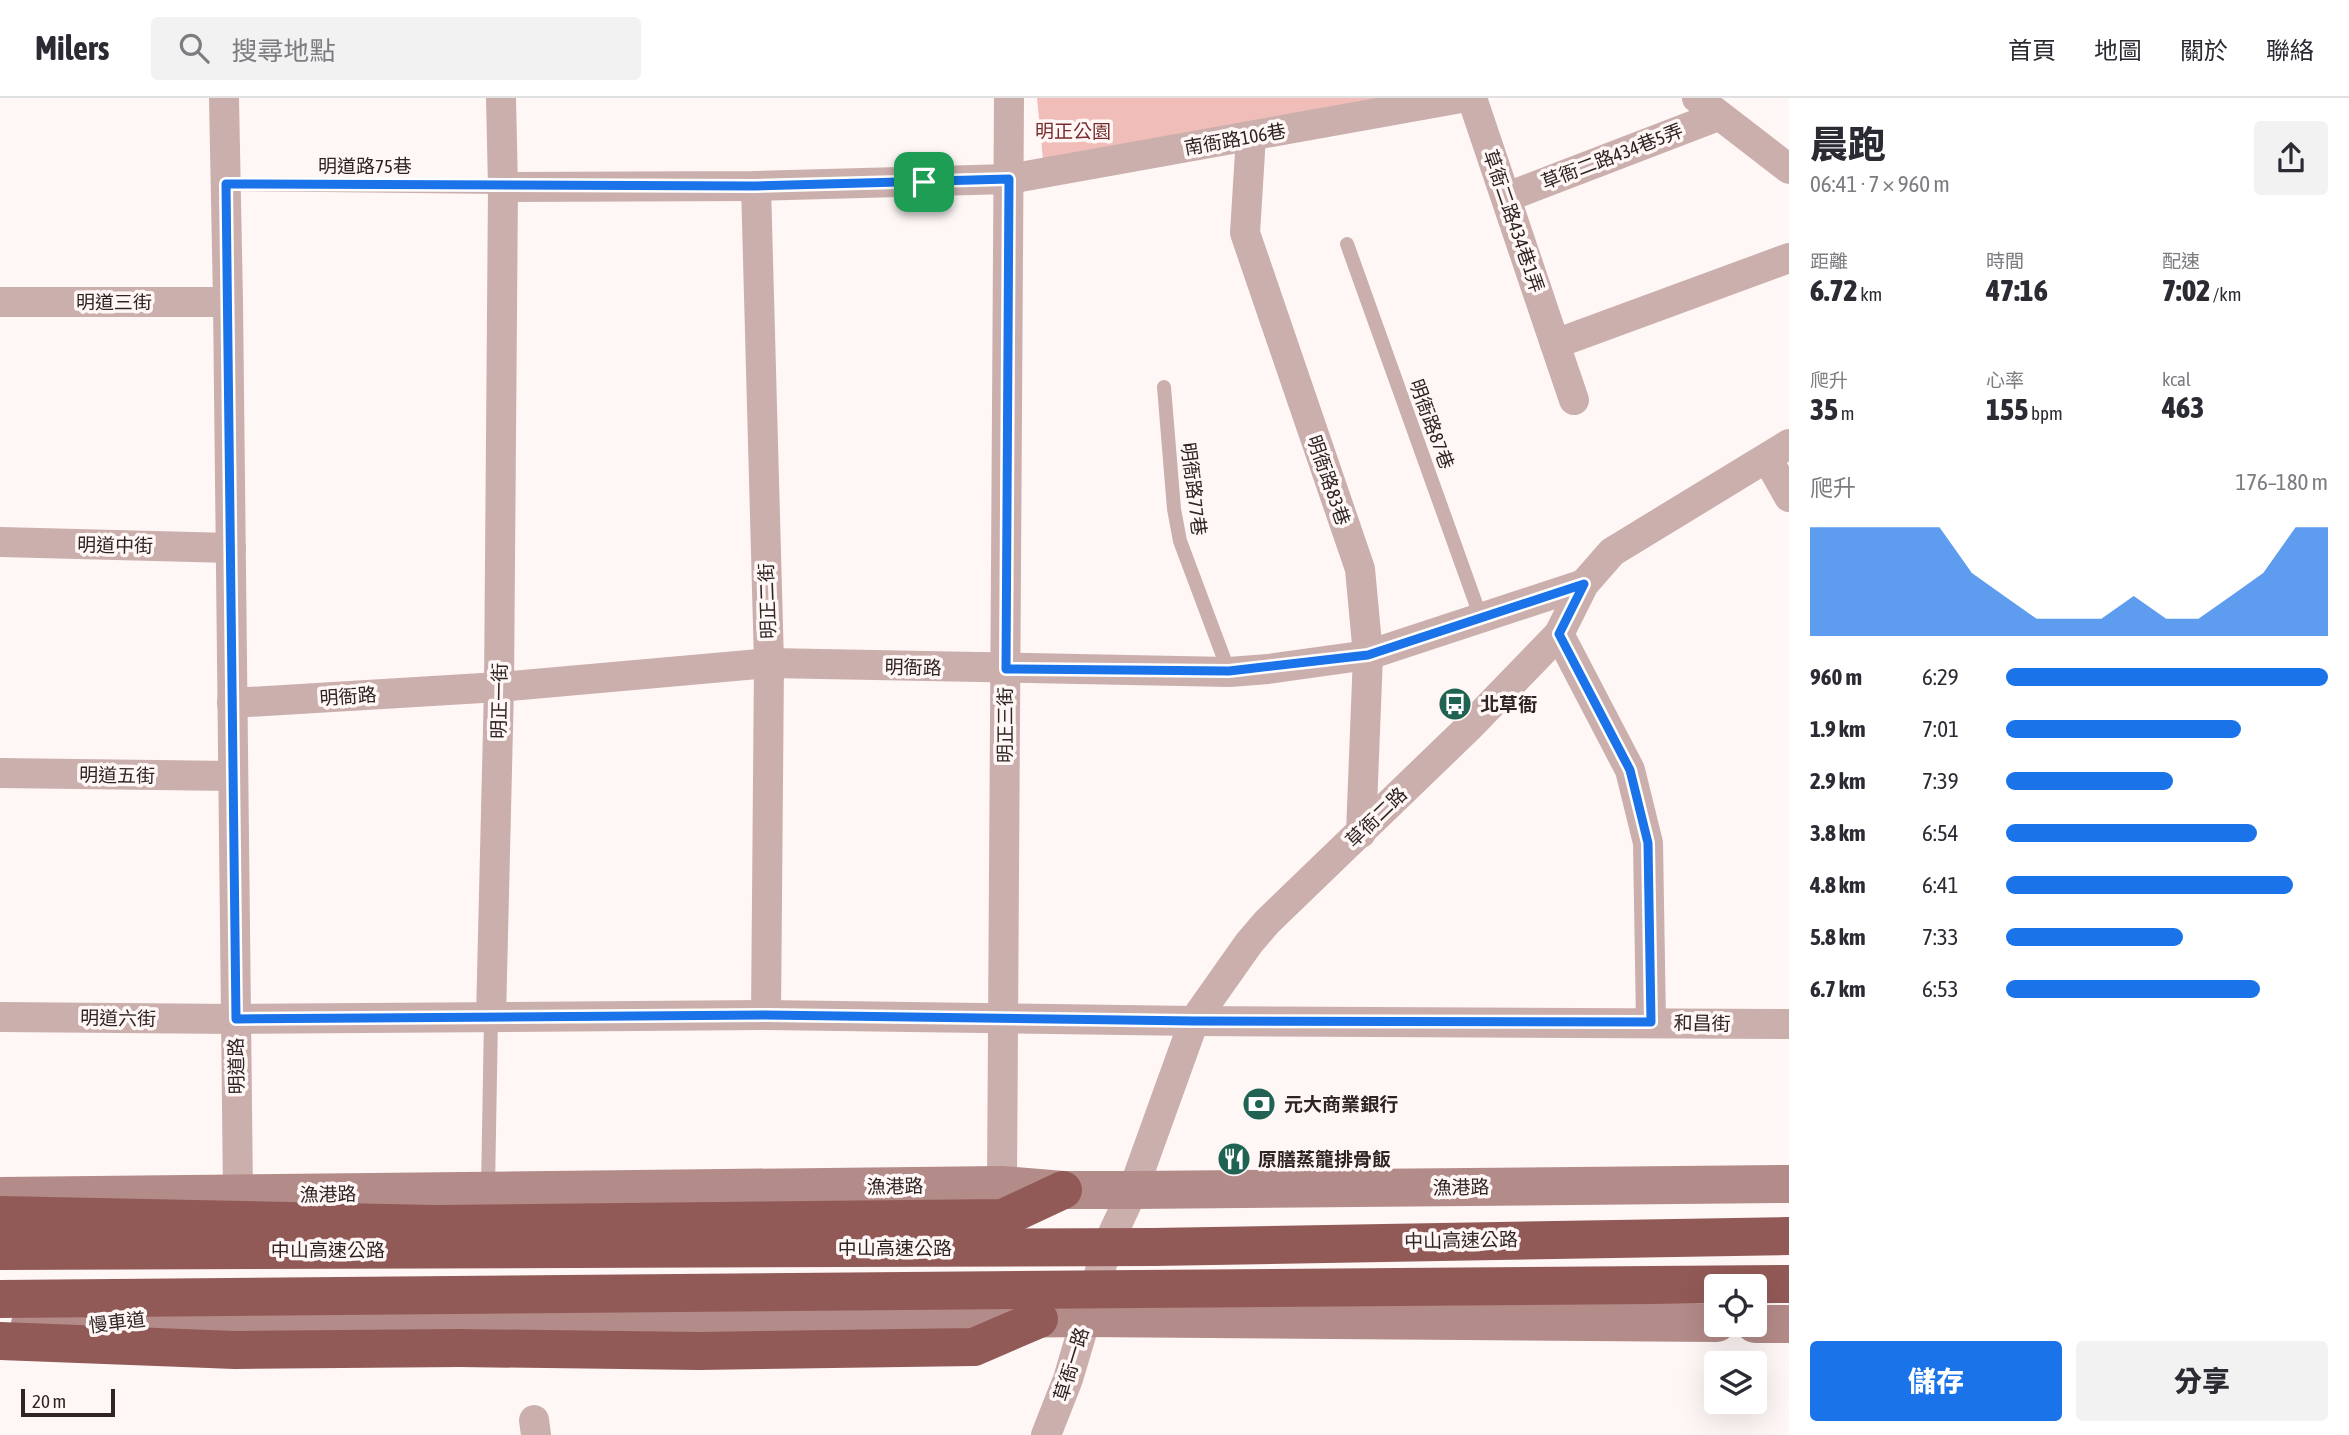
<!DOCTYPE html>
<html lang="zh-TW">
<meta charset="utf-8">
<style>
body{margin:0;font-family:"Asap Condensed","Noto Sans TC",sans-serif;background:#f2f2f3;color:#2b2b33;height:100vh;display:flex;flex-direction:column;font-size:26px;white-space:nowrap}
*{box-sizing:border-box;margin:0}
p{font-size:23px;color:#7c7c81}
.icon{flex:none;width:38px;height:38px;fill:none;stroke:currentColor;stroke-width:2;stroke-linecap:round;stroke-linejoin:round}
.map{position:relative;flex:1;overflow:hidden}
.panel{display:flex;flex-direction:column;background:#fff;width:560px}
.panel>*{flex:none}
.buttons{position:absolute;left:1704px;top:1176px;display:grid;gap:14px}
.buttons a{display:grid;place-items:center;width:63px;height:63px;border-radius:7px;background:#fff;box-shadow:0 7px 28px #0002;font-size:35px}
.scale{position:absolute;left:21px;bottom:18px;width:94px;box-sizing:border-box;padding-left:7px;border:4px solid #302423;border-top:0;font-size:19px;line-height:24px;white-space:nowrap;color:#302423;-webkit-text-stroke:5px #fef7f6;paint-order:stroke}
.pin{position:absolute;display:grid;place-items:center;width:60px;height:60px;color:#fff;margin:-30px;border-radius:14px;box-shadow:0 4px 10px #0006}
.round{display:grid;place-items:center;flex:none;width:74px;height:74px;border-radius:7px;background:#f2f2f3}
.headline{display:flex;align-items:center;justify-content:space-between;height:119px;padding:0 21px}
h1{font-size:38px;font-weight:800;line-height:52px}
.figures{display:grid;grid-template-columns:repeat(3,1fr);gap:10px;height:119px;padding:7px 21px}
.figures div{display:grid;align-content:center}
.figures b{font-size:30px;font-weight:800}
.figures small{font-size:19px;font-weight:400}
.figures p{font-size:19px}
.chart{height:196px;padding:14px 21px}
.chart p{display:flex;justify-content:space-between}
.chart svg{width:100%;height:126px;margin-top:7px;fill:#1a73e8;opacity:.7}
.cta{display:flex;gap:14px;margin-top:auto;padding:14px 21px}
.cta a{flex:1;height:80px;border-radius:7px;background:#1a73e8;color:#fff;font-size:28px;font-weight:800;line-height:80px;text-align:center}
.cta a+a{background:#f2f2f3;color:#2b2b33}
ul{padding:0 21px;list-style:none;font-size:23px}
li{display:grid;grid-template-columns:112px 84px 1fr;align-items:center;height:52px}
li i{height:18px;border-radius:9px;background:#1a73e8}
header{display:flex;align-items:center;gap:42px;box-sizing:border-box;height:98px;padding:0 35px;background:#fff;border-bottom:2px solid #e1e1e2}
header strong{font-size:33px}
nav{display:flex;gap:38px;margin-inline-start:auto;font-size:24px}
.search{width:490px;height:63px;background:#f2f2f3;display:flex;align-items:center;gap:18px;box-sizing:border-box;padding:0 24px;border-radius:7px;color:#7c7c81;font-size:26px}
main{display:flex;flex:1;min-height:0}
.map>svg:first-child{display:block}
</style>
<header>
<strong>Milers</strong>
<div class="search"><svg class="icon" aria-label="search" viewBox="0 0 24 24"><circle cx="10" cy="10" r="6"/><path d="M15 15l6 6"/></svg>搜尋地點</div>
<nav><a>首頁</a><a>地圖</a><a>關於</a><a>聯絡</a></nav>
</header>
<main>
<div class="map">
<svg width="1789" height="1337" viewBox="0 0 1789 1337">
<rect width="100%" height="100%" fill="#fef7f6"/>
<path fill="#f0bdb9" d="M1037 0H1400L1044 72Z"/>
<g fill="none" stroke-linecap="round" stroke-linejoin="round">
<g stroke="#cbafad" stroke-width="14">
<path d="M226 86 503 89"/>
<path d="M1347 146 1481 520"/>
<path d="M1164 289 1174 411 1180 443 1229 574"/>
<path d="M488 1090 491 920"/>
</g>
<g stroke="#cbafad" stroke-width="30">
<path d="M224 0 228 204 238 1097"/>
<path d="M501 0 503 89"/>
<path d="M1472 0 1555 246 1789 160"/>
<path d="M1697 0 1789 71"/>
<path d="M1251 38 1245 135 1360 471 1368 557 1361 735"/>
<path d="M756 88 769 565 766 917"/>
<path d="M1507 99 1718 18"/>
<path d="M0 204H228"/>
<path d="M1555 246 1574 302"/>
<path d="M1767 360 1789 399"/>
<path d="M0 444 231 450"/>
<path d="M1559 536 1630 672 1648 745 1651 924"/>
<path d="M232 605 499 589 769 565 1229 574 1268 571 1368 557 1584 486"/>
<path d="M0 675 233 678"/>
<path d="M0 919 236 921 766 917 1194 923 1789 926"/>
<path d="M491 920 499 589 503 89 756 88 1009 81 1461 0"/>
<path d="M1002 1087 1009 0"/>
<path d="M534 1322 536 1337"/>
<path d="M1046 1337 1068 1281 1108 1146 1133 1092 1194 923 1249 845 1267 824 1468 630 1559 536 1584 486 1612 454 1789 346"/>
</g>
<g stroke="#b38b88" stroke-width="38">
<path d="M0 1098 1002 1087 1063 1092H1133L1789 1086"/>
<path d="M30 1226 238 1228 1085 1220 1717 1225"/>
<path d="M1755 1226H1789"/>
</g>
<g stroke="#925a57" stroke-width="38">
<path d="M440 1126 1003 1120 1063 1092"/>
<path d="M1153 1149 1789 1138"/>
<path d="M1138 1191 1789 1186"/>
<path d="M460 1250 699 1253 974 1249 1039 1221"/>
</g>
<g stroke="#925a57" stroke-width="38">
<path d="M0 1117 435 1126"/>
<path d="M0 1153 1153 1149"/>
<path d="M0 1201 1138 1191"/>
<path d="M0 1243 235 1252 460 1250"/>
</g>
</g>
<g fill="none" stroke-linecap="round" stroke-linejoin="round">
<defs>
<path id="route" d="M1009 81 1006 571 1229 573 1368 557 1584 486 1559 536 1630 672 1648 745 1651 924 1194 923 766 917 236 921 226 86 755 88Z"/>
</defs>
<use href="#route" stroke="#fff" stroke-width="14"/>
<use href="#route" stroke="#1a73e8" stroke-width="9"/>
</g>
<defs>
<symbol id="bus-disc" viewBox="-11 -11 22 22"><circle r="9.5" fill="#206352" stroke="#fef7f6"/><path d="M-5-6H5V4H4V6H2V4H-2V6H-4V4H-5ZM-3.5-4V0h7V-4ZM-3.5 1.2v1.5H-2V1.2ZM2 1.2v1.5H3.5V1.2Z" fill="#fff"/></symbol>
<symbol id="bank-disc" viewBox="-11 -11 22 22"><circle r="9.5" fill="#206352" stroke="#fef7f6"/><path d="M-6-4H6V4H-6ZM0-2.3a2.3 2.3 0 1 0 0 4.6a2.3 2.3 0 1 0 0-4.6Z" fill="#fff"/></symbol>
<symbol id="restaurant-disc" viewBox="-11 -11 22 22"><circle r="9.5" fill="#206352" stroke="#fef7f6"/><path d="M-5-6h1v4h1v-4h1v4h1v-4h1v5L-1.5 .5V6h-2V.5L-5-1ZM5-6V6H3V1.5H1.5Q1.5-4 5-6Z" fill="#fff"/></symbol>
</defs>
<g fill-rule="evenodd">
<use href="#bus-disc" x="1436" y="587" width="38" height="38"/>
<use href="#bank-disc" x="1240" y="987" width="38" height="38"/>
<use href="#restaurant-disc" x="1215" y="1042" width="38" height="38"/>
</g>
<g text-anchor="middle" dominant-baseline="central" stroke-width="7" stroke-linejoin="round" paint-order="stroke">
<g font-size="19" fill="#762c2c" stroke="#fef7f6">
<text x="1073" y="33">明正公園</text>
</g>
<g font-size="19" fill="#302423" stroke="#fef7f6">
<text transform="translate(1235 41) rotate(-10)">南衙路106巷</text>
<text transform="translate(1612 58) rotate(-21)">草衙二路434巷5弄</text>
<text x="365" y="68">明道路75巷</text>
<text transform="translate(1514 123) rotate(71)">草衙二路434巷1弄</text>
<text x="114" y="204">明道三街</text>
<text transform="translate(1432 326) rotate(70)">明衙路87巷</text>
<text transform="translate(1329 382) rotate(71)">明衙路83巷</text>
<text transform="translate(1194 391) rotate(83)">明衙路77巷</text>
<text transform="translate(115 447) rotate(1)">明道中街</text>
<text transform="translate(767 503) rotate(-92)">明正二街</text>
<text transform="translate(913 569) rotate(1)">明衙路</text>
<text transform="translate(348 598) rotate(-4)">明衙路</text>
<text transform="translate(499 603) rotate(-89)">明正一街</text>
<text transform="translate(1005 627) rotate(-90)">明正三街</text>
<text transform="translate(117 677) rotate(1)">明道五街</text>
<text transform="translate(1376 719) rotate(-44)">草衙二路</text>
<text transform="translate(118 920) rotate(1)">明道六街</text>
<text transform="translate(1702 925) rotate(1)">和昌街</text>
<text transform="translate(236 968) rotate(-91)">明道路</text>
<text transform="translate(895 1088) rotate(-1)">漁港路</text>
<text transform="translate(1461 1089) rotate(-1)">漁港路</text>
<text transform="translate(328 1096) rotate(-1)">漁港路</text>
<text transform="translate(1461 1142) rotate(-1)">中山高速公路</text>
<text x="895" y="1150">中山高速公路</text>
<text x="328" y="1152">中山高速公路</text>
<text transform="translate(117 1224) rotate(-7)">慢車道</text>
<text transform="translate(1071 1266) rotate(-73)">草衙一路</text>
</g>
<g font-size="19" font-weight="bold" fill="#302423" stroke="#fef7f6" text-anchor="start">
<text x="1480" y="606">北草衙</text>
<text x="1284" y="1006">元大商業銀行</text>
<text x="1258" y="1061">原膳蒸籠排骨飯</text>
</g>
</g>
</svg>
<div class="buttons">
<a><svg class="icon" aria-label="locate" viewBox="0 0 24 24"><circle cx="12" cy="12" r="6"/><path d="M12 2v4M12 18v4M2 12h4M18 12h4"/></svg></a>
<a><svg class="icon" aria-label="layers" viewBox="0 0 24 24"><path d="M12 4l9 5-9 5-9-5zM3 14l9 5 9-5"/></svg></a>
</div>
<div class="scale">20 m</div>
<div class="pin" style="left:924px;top:84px;background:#1e9e55"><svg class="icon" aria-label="arrive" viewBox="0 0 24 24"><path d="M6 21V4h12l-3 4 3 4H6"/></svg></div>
</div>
<section class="panel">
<div class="headline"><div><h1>晨跑</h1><p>06:41 · 7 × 960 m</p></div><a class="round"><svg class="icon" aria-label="share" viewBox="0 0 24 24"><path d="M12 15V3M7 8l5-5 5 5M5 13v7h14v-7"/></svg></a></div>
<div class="figures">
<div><p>距離</p><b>6.72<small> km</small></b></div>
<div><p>時間</p><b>47:16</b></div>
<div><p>配速</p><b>7:02<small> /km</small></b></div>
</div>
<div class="figures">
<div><p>爬升</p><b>35<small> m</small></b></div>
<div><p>心率</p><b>155<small> bpm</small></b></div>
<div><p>kcal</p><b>463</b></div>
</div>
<div class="chart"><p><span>爬升</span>176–180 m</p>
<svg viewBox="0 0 160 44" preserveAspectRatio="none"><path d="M0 44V6L10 6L20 6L30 6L40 6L50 22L60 30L70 38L80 38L90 38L100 30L110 38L120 38L130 30L140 22L150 6L160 6V44z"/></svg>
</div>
<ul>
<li><b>960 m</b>6:29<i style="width:100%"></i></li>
<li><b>1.9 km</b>7:01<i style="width:73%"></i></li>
<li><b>2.9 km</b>7:39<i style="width:52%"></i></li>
<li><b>3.8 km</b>6:54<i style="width:78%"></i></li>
<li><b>4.8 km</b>6:41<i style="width:89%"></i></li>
<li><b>5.8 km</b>7:33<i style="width:55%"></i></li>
<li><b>6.7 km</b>6:53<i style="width:79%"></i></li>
</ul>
<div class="cta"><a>儲存</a><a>分享</a></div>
</section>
</main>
